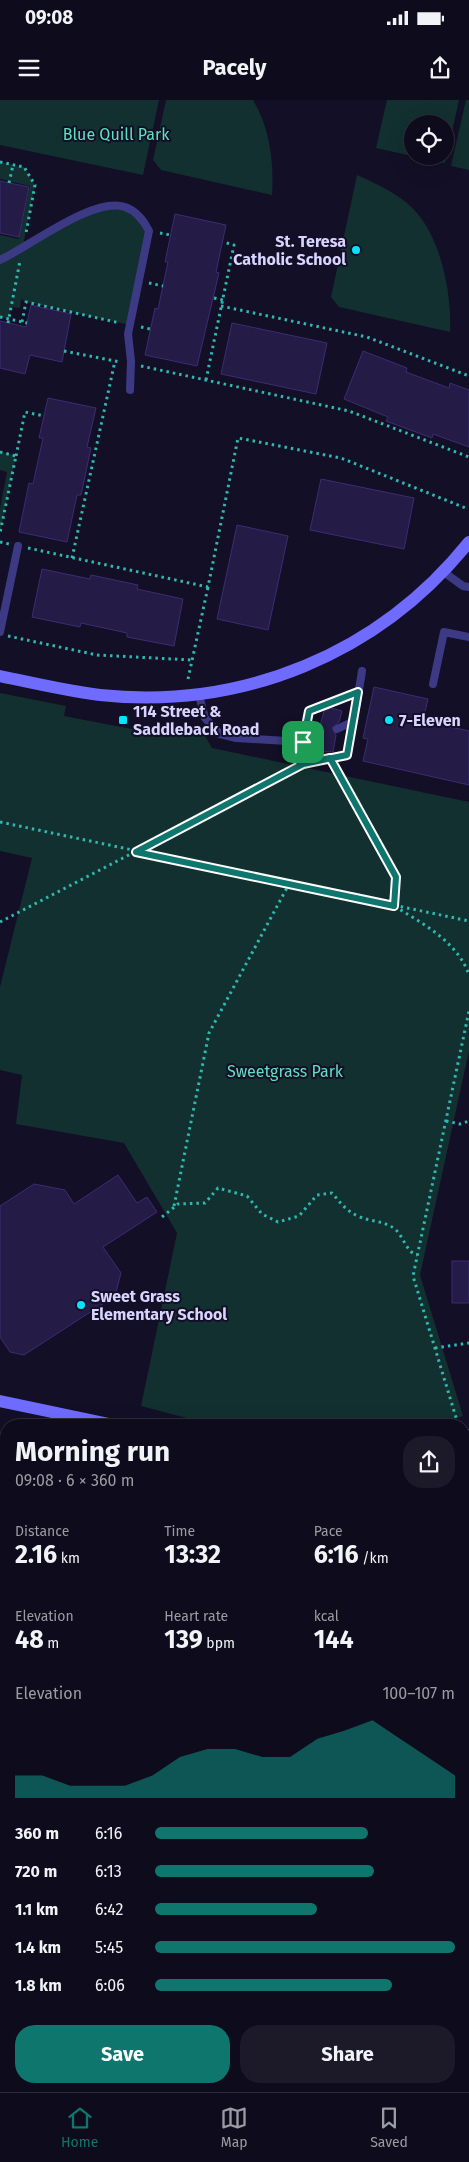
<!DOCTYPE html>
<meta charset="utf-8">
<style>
body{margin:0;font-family:"Fira Sans",sans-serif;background:#1c1929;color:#f1f3f6;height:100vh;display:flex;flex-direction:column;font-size:19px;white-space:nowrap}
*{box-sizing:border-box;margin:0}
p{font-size:16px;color:#9b9ba3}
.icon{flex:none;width:28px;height:28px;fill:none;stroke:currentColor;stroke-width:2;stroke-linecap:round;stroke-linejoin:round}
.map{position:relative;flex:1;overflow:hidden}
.side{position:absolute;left:0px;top:1319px;width:470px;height:674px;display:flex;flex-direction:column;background:#0e0b1c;border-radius:20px 20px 0 0;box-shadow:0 5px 20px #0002,0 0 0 1px #2e2b3b}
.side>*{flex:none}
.fabs{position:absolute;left:404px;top:15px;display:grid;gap:10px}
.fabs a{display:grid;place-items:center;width:50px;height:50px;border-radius:50%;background:#0e0b1c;box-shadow:0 5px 20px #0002,0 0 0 1px #2e2b3b;font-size:25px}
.pin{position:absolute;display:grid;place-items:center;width:42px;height:42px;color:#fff;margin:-21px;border-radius:10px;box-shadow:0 2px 8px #0006}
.round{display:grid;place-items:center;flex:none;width:52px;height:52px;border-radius:20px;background:#1c1929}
.summary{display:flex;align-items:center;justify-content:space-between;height:85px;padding:0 15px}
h1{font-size:28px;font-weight:700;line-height:38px}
.stats{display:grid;grid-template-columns:repeat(3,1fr);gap:8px;height:85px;padding:5px 15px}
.stats div{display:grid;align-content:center}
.stats b{font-size:25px;font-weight:700}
.stats small{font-size:14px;font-weight:400}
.stats p{font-size:14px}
.chart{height:140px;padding:10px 15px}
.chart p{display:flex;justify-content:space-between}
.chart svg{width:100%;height:90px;margin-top:5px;fill:#0f766e;opacity:.7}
.button{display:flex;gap:10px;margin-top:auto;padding:10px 15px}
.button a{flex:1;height:58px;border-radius:20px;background:#0f766e;color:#fff;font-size:20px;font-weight:700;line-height:58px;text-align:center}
.button a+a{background:#1c1929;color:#f1f3f6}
ul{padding:0 15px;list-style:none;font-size:16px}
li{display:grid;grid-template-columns:80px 60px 1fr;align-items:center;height:38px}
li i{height:12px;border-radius:6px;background:#0f766e}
.status{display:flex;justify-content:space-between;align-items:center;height:35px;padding:0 25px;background:#0e0b1c;direction:ltr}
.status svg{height:14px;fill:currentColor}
header{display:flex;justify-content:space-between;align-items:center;height:65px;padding:0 15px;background:#0e0b1c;font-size:22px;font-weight:700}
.dock{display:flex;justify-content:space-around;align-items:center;height:70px;border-top:1px solid #2e2b3b;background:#0e0b1c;font-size:14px;color:#9b9ba3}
.dock a{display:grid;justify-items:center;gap:2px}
.dock .active{color:#0f766e}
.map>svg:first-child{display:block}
</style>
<div class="status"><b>09:08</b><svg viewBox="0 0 49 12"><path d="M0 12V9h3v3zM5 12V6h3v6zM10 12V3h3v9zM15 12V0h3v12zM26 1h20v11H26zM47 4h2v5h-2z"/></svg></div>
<header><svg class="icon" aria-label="menu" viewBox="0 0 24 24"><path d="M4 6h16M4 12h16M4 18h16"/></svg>Pacely<svg class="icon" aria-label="share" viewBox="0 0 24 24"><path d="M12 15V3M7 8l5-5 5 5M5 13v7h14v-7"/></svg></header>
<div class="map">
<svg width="469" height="1992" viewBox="0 0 469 1992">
<rect width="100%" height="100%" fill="#130f26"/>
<g fill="#12302f">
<path d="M0 0H159L143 75 0 45Z"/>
<path d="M166 0H253C270 28 274 63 272 95L161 70 153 60Z"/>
<path d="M387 0H459L445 63 415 56H445V24H412V56L376 48Z"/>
<path d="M466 0H469V70L451 66Z"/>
<path d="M0 62 24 67 35 85 23 146 82 114 125 107 149 131 130 225 26 202 21 199 20 208 11 207 9 219 0 217V135L19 139 30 86 0 79Z"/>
<path d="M357 75C375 83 392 91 407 103 440 130 452 192 450 232L339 207 331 197Z"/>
<path d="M0 352 16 356 0 433V409L7 372 0 370Z"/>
<path d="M0 593 66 606 64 616 137 630 200 627 212 648 469 702V951L420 1175 463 1316 435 1325H213L141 1306 177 1133 124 1043 16 1024 22 975 0 970V887L32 758 0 751Z"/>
</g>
<g fill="#241b47" stroke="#3b2d73">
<path d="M0 81 29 87 19 137 0 133Z"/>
<path d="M175 114 226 125 216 172 219 173 197 266 145 255 155 208 158 209 168 162H165Z"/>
<path d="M31 205 71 214 62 262 30 255 25 274 0 268V221L26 227Z"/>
<path d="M232 223 327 243 316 294 221 274Z"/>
<path d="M363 251 407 268 406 272 449 288 450 283 469 290V347L433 334 432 338 386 321 388 317 344 299Z"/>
<path d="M48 298 96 308 87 347 91 348 81 395H77L67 442 19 432 29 383 33 384 43 338H39Z"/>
<path d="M321 379 414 398 404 449 310 430Z"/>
<path d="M237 425 288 436 268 530 217 519Z"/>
<path d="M42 469 90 479 91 475 138 485 137 489 183 499 174 546 127 537V533L81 523 80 527 32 517Z"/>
<path d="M374 587 428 599 423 621 469 631V685L363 661 368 639 363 638Z"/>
<path d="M331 608 342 611 339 622 332 628 336 635 333 652 315 651 316 644 323 639 318 633 324 611Z"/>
<path d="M118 1075 137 1103 147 1097 157 1112 103 1147 121 1173 115 1196 24 1255 10 1252 0 1237V1106L34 1084 65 1090 74 1104Z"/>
<rect x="452" y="1161" width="17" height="42"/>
</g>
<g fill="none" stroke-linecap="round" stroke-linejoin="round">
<g stroke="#2fb8b0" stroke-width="3" stroke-dasharray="2.5 4" stroke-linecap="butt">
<path d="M0 62 24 67 35 85 26 133"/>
<path d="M9 83 13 65"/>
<path d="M160 133 171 135"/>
<path d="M149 183 163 186"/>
<path d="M214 198 223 200"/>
<path d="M221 206 367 237 469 276"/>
<path d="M0 217 27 223"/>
<path d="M22 222 26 202 120 223"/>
<path d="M8 223 20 161"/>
<path d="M141 227 150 229"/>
<path d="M64 251 120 262"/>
<path d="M141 266 349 311 469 357"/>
<path d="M206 280 234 145 223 142"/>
<path d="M0 352 16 356 0 433"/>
<path d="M16 356 25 312 44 316"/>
<path d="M0 442 9 444"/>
<path d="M28 448 208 487 238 338 341 358 468 409"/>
<path d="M72 458 115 261"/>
<path d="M8 536 97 555 192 560"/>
<path d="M188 579 208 487"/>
<path d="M335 667 396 777 394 806C422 823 458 842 469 875"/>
<path d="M0 722 469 821"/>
<path d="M0 822 292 670"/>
<path d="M446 1021 460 1024 469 1021"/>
<path d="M174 1106 209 933 289 784"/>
<path d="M162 1117 178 1104 205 1103 218 1088 247 1096 262 1114 278 1122 299 1116 317 1095 332 1093C340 1102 346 1111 358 1116 370 1122 383 1120 395 1129 404 1137 406 1152 417 1155"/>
<path d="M435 1248 469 1243"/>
<path d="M458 1324 413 1176 469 911"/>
</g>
<g stroke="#3d3a85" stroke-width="8">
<path d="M0 160C30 146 94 96 125 107 137 111 144 121 149 131L128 234 131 261 130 290"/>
<path d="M445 473 463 486 469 487"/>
<path d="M0 532 18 446"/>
<path d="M433 584 444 532 469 537"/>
<path d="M199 595 205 618 220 634 236 638 303 642 317 638"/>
<path d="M354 621 347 655 303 664 299 662 309 611 358 592"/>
<path d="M337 629 354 621 362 571"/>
<path d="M0 1403 6 1399"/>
<path d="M464 1466 469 1465"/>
<path d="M0 1613 6 1586"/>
<path d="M464 1816 469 1825"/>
<path d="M133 1992 134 1986"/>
</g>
<g stroke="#3d3a85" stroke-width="12">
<path d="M464 1402 469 1420"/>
<path d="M0 1544 6 1545"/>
<path d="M464 1587 469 1585"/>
<path d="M22 1992 23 1986"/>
<path d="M463 1992 467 1975"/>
</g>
<g stroke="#6f6bff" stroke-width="12">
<path d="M0 576C33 583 67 591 100 595 243 610 379 554 469 442"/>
<path d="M0 1301 114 1325"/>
<path d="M464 1337 469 1335"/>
</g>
</g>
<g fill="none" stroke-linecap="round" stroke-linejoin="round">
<defs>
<path id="route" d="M303 642 299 662 303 664 330 658 396 777 394 806 136 752 303 664 347 655 358 592 309 611 303 642"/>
</defs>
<use href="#route" stroke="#fff" stroke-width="10"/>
<use href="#route" stroke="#0f766e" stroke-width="6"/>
</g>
<g fill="#00e5ff" stroke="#130f26" stroke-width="2">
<circle cx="356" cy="150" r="5"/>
<rect x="118" y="615" width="10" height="10" rx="2.5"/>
<circle cx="389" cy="620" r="5"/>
<circle cx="81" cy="1205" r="5"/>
</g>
<g text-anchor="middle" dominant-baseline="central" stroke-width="4" stroke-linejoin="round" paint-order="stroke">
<g font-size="16" fill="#5fe0c0" stroke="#130f26">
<text x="116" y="34">Blue Quill Park</text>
<text x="285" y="971">Sweetgrass Park</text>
</g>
<g font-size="16" font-weight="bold" fill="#d9d4ff" stroke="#130f26" text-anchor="start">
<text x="346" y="141" text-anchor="end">St. Teresa<tspan x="346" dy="18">Catholic School</tspan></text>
<text x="133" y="611">114 Street &amp;<tspan x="133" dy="18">Saddleback Road</tspan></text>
<text x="399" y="620">7-Eleven</text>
<text x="91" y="1196">Sweet Grass<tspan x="91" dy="18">Elementary School</tspan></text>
</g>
</g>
</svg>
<div class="fabs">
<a><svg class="icon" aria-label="locate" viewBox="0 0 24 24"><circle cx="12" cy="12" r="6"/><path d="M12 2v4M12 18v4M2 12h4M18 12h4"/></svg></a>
</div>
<div class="pin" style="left:303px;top:642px;background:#1e9e55"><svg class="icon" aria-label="arrive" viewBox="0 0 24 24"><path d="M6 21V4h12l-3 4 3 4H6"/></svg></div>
<section class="side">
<div class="summary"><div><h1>Morning run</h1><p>09:08 · 6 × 360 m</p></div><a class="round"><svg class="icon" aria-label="share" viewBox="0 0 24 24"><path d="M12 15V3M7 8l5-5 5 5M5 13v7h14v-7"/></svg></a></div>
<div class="stats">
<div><p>Distance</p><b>2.16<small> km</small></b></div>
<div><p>Time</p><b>13:32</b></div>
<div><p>Pace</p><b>6:16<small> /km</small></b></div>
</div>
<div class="stats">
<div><p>Elevation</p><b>48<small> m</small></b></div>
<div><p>Heart rate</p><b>139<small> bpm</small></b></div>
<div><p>kcal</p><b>144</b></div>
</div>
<div class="chart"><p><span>Elevation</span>100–107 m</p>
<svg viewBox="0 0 160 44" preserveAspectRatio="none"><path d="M0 44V33L10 33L20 38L30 38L40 38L50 33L60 24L70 20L80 20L90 24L100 24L110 15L120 11L130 6L140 15L150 24L160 33V44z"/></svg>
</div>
<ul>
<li><b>360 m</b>6:16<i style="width:71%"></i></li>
<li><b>720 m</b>6:13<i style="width:73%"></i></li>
<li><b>1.1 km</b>6:42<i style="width:54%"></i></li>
<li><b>1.4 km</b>5:45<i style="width:100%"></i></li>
<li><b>1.8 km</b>6:06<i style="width:79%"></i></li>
</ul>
<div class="button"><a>Save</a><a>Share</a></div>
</section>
</div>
<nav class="dock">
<a class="active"><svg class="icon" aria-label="home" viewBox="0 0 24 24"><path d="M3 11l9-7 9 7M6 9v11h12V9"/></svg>Home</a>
<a><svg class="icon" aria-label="map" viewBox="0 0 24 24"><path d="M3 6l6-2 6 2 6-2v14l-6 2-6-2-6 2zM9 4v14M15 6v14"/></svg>Map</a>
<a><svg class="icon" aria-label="saved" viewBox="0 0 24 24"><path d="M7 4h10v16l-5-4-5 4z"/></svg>Saved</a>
</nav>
